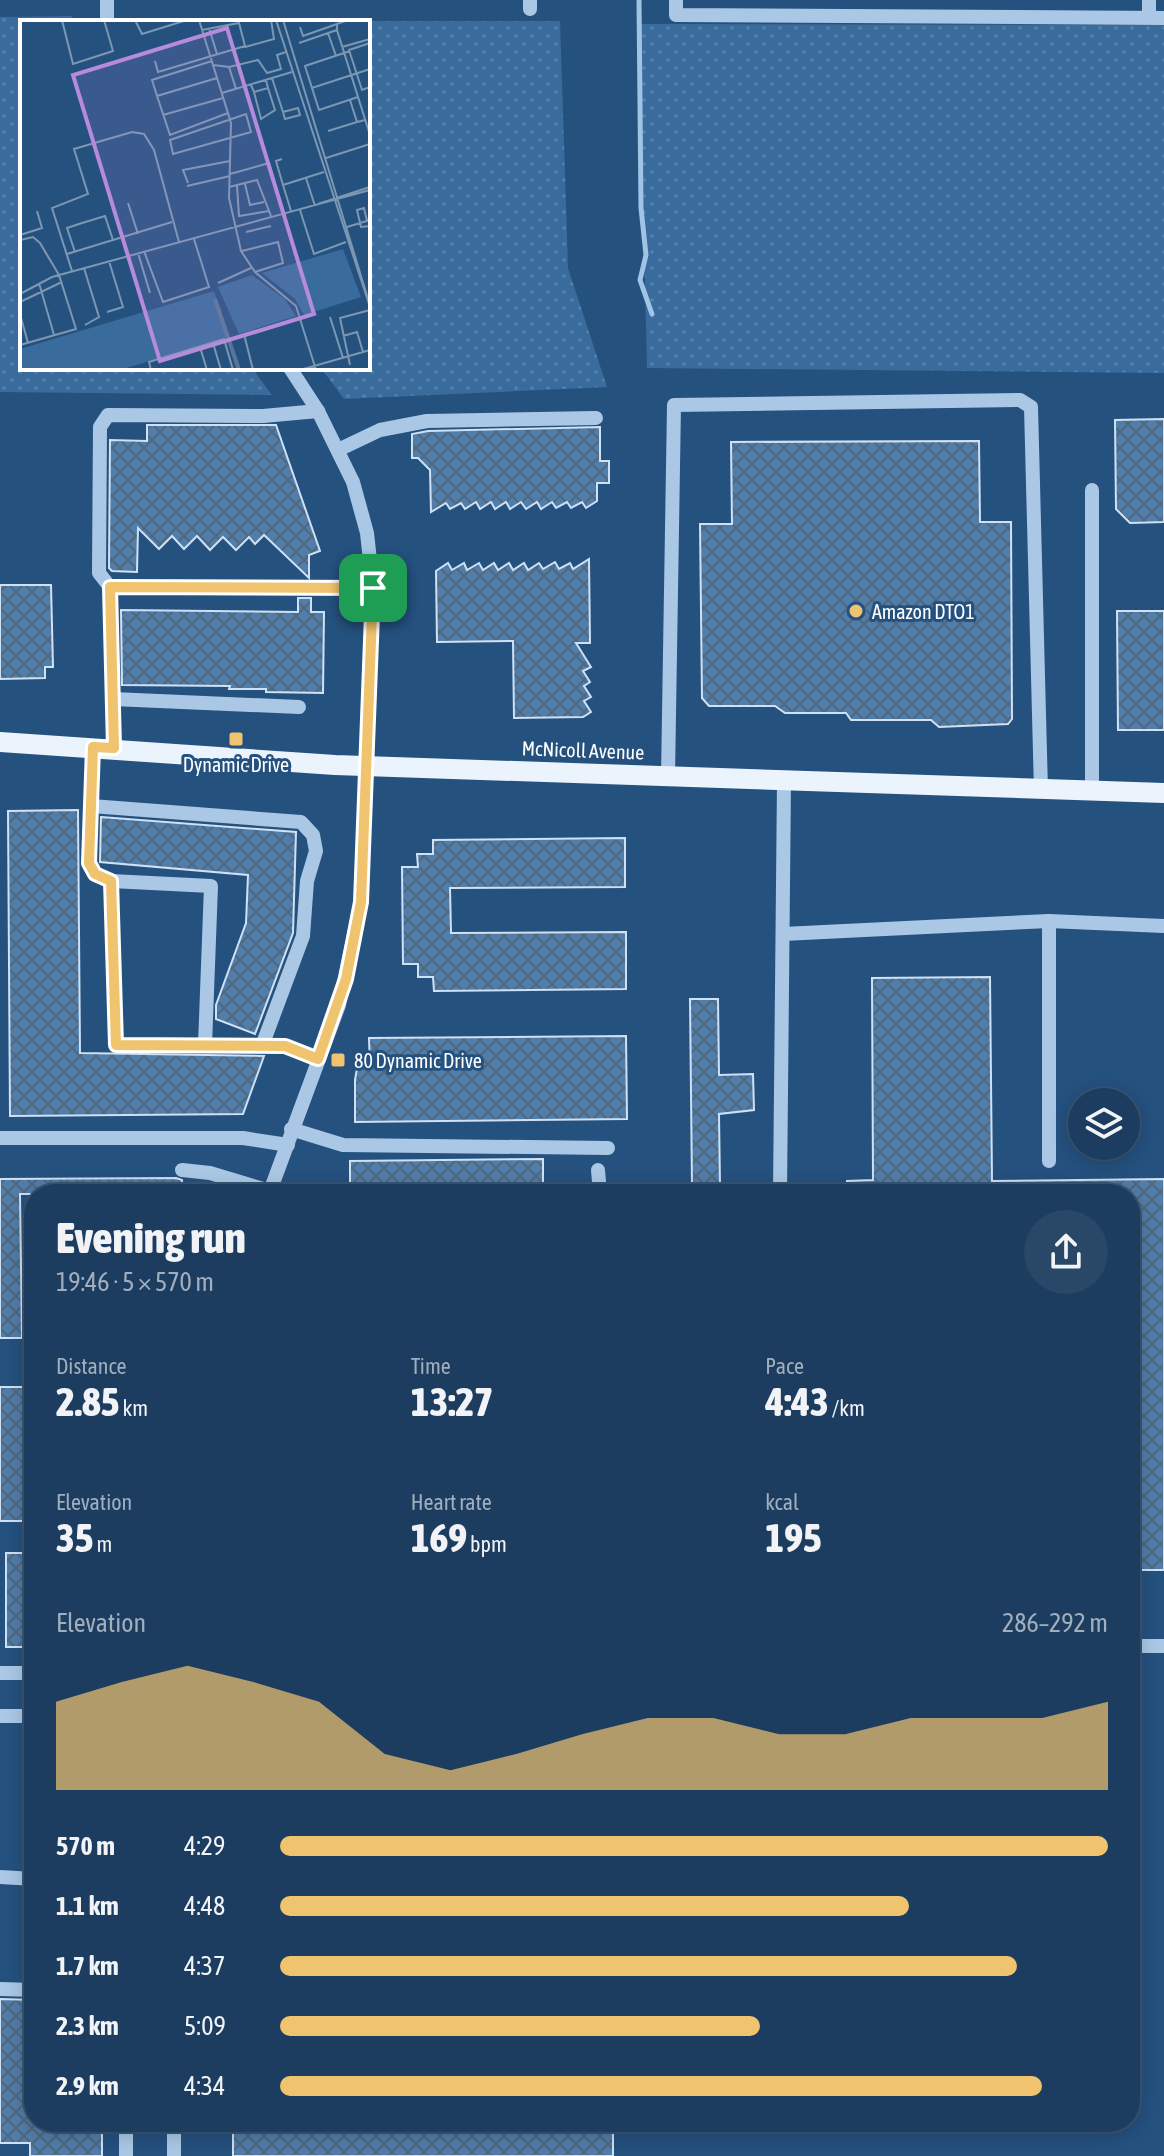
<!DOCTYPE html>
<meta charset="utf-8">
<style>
body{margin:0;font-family:"Asap Condensed",sans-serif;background:#294868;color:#f1f3f6;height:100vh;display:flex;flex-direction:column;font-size:30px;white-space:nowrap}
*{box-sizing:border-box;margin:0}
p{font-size:26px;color:#a0aebd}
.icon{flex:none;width:44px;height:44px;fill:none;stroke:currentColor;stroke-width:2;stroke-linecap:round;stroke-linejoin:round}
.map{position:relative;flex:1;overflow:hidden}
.panel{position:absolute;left:24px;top:1184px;width:1116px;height:948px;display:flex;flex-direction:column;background:#1c3d5f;border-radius:32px;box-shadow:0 4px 20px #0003,0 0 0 2px #3a5674}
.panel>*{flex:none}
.fabs{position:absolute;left:1068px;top:1088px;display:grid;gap:16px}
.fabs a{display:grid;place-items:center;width:72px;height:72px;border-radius:50%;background:#1c3d5f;box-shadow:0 4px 20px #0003,0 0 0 2px #3a5674;font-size:40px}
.pin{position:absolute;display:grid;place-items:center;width:68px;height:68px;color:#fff;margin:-34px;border-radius:16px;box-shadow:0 4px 12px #0006}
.round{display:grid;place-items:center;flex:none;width:84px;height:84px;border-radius:42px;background:#294868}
.overview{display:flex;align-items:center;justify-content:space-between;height:136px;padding:0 32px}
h1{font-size:44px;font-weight:800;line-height:60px}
.figures{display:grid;grid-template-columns:repeat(3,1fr);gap:12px;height:136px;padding:8px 32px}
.figures div{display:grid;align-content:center}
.figures b{font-size:40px;font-weight:800}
.figures small{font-size:22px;font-weight:400}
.figures p{font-size:22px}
.chart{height:224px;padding:16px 32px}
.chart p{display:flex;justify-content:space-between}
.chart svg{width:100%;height:144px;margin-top:8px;fill:#f0c46f;opacity:.7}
ul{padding:0 32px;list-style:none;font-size:26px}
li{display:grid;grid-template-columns:128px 96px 1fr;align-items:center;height:60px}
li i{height:20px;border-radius:10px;background:#f0c46f}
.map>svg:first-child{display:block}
</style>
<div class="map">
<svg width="1164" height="2156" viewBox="0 0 1164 2156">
<defs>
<pattern id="grass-dots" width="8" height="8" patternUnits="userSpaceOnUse" patternTransform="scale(2)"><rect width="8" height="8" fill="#396b9c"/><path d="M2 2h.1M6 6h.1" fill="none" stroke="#5781ab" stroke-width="1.8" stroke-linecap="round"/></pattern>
<pattern id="building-cross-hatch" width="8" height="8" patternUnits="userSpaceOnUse" patternTransform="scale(2)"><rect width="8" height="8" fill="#517da9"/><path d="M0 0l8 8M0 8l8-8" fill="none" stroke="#4f677f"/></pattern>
</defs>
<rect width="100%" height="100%" fill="#25517f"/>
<g fill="url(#grass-dots)">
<path d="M72 16 74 22H22V368H252L272 395 0 392V17Z"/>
<path d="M132 21H560L568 268 607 387 344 399 321 368H368V22Z"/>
<path d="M639 24 1164 25V373L647 368Z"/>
</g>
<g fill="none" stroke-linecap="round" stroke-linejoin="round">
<path stroke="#9fc4e6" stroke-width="5" d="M639 0 641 208 646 255 640 280 652 314"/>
</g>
<g fill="url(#building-cross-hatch)" stroke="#cee1f5" stroke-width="2">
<path d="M1164 419V522L1130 523 1116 509 1115 420Z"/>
<path d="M147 425H276L320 551 309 555V578L264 535 255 544 249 537 236 550 223 537 210 550 197 536 184 549 172 536 159 549 138 528 137 572 112 571 109 568 110 440 147 441Z"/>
<path d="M600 427V461H609V483H597V501L586 508 582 502 571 508 567 502 556 508 552 502 541 509 537 502 526 509 521 502 510 509 506 502 495 509 491 502 480 509 476 502 465 509 461 503 450 509 446 503 431 512 430 470 418 458H412V434L428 431Z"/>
<path d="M979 441 980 522H1011L1012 719 1008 724 939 727 931 720H851L846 713H785L775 706H709L702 698 700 524H732L731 442Z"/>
<path d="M589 559 590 643H576L591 667 583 671 590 682 584 686 591 697 584 701 591 712 583 717 514 718 513 641 437 642 436 571 448 563 452 570 464 563 467 570 479 563 483 570 494 563 498 570 509 563 513 570 524 563 528 570 539 563 543 569 555 562 559 569 570 563 573 569Z"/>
<path d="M0 585H51L53 667H45V678L0 679Z"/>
<path d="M298 598H311V612H324L323 693 266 692V689H229L230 686 122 685 121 610 298 612Z"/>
<path d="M1117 611H1164V730H1118Z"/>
<path d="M78 810 80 1053 264 1056 243 1114 10 1116 8 811Z"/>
<path d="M101 817 296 832 293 933 255 1034 216 1019V1005L246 923 248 875 100 862Z"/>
<path d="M625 838V887L450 888 451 933 626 932V989L434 991 433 977H418V964H403L402 867H418L417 854H433V840Z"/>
<path d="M990 977 992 1181 1164 1179V1570H1130V1194H847V1181L873 1180 872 978Z"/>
<path d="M690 999H718L719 1075 753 1074 754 1110 719 1114 720 1186H692Z"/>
<path d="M626 1036 627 1119 355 1122V1080L357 1068H370L369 1038Z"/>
<path d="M543 1159V1194L350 1192V1161Z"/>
<path d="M176 1178 182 1180V1194H20L22 1338H0V1179Z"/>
<path d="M0 1387H25L27 1521H0Z"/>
<rect x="6" y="1553" width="28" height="94"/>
<path d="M0 1999 34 2000V2122H102V2156H30V2143H0Z"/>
<rect x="233" y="2122" width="380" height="34"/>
</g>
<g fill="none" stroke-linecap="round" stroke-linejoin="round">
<g stroke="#aac8e6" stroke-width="14">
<path d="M107 0V22"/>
<path d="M676 0V15L1164 18"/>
<path d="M530 9V0"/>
<path d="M1149 17V0"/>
<path d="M318 411 263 416 108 415 100 427 99 573 110 587 373 588"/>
<path d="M338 450 380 430 427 421 596 418"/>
<path d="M1092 490V792"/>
<path d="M110 587 114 748"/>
<path d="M113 699 299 707"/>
<path d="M93 747 89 863 95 874 111 881 116 1045 285 1046 318 1059"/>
<path d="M668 777 674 405 1020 400 1031 407 1041 791"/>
<path d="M91 806 301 822 313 835 316 851 307 881 303 936 262 1046"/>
<path d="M111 881 211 886 205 1045"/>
<path d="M1049 921V1161"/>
<path d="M783 934 1049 921 1164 926"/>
<path d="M291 1129 343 1145 608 1148"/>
<path d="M0 1138H243L288 1145"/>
<path d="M182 1170 210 1173 270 1191"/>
<path d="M598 1170 600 1194"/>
<path d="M269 1194 339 1005 361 902 373 588 367 533 353 482 318 411 290 368"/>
<path d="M780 1194 784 781"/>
<path d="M1130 1646H1164"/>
<path d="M0 1673H34"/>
<path d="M0 1716H34"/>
<path d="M0 1877 34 1879"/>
<path d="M0 1989 34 1990"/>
<path d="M126 2122V2156"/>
<path d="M174 2122V2156"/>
</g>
<path stroke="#ebf3fd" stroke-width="20" d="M0 742 335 765 1164 793"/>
</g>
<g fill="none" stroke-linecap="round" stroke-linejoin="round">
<defs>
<path id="route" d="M110 587 373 588 361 902 346 979 318 1059 285 1046 116 1045 111 881 95 874 89 863 93 747 114 748Z"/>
</defs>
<use href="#route" stroke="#fff" stroke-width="16"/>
<use href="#route" stroke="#f0c46f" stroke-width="10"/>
</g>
<g fill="#f0c46f" stroke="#25517f" stroke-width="3">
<circle cx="856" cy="611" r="8"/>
<rect x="228" y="731" width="16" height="16" rx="4"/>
<rect x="330" y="1052" width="16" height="16" rx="4"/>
</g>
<g text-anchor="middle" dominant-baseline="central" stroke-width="6" stroke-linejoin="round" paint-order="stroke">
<g font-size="20" fill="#fff" stroke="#25517f" text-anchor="start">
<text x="872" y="611">Amazon DTO1</text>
<text x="236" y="764" text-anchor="middle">Dynamic Drive</text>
<text x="354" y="1060">80 Dynamic Drive</text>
</g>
<g font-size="20" fill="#fff" stroke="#25517f">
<text transform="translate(583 750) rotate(2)">McNicoll Avenue</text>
</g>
</g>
<g transform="translate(20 20)">
<rect width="350" height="350" fill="#25517f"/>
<path d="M323 229 341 277 284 295 275 279 242 253ZM232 255 265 279 276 296 219 314 198 267ZM194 271 209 317 100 350H0V329Z" fill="#396b9c"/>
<path fill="none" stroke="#567697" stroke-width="4" d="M195 279 219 350"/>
<path fill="none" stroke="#7c97b2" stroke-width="2" d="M42 0 53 44 93 31 84 0M115 0 122 14 167 0M179 0 211 103 209 178 221 231 235 252 276 286 296 350M256 0 350 287M263 0 348 279M328 0 317 4V10L350 115M280 7 283 16 317 4M189 8 197 34M308 13 316 36M279 23 317 10M350 23 329 30 342 70 350 67M225 27 254 19 251 0M322 27 350 19M330 31 285 46 292 68 350 49M135 41 138 52 225 26 219 3 182 10M193 45 209 47 216 69M209 47 238 40 247 53 261 49 257 35 266 32M197 58 137 76 150 115 208 93M252 58 263 92 265 99 280 95 278 88 263 92M231 65 234 72 248 68 246 60M292 68 299 90 338 77M234 72 241 99 255 90 248 68M202 73 272 52M137 76 132 60 192 41M330 80 337 102 345 100M226 94 231 112 153 134 150 120ZM143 95 203 78M308 111 337 102M306 138 350 124M262 139 256 141 263 165M210 154 249 143 264 193M286 158 295 186M168 163 163 150 210 141M225 164 230 185 244 182M167 166 210 156M217 166 219 196 249 191M209 167 237 160 251 196M108 183 118 214M298 184 350 167M280 190 294 234 326 222M271 191 263 165 304 152M347 201 344 188 337 190 341 207 350 206M327 207 350 200M226 212 251 206M0 215 22 208 17 191M0 220 13 217 20 223 39 255 56 309 0 325M124 231 143 282 189 267 174 219M222 231 258 222 263 243 235 252M55 232 47 208 62 203 85 196 93 220M118 233 130 273M47 234 152 202M64 248 79 297 65 305M52 251 32 188 68 174 54 129 112 112 124 114 134 130 159 222M19 263 34 315M198 263 231 248M0 274 32 257 350 170M0 282 42 262M87 292 103 287 89 241M0 294 8 323M310 297 323 338M224 314 233 350M323 316 337 312 343 332M193 323 201 350M180 327 187 350M330 345 320 298 350 290M131 350 129 342 204 319 213 350M280 350 350 330"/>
<path fill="#b68bdc" fill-opacity="0.15" stroke="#b68bdc" stroke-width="4" d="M207 8 294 294 140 341 53 55Z"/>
<rect width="350" height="350" fill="none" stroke="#fff" stroke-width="4"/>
</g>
</svg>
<div class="fabs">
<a><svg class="icon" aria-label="layers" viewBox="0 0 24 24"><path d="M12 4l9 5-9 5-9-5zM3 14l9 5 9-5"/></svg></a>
</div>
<div class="pin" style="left:373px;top:588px;background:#1e9e55"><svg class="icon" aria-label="arrive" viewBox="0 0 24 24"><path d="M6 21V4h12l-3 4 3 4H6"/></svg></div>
<section class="panel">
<div class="overview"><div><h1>Evening run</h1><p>19:46 · 5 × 570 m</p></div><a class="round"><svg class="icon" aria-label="share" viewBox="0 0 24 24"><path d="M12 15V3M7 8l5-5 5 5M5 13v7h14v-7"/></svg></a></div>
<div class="figures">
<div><p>Distance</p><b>2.85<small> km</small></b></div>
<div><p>Time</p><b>13:27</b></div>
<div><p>Pace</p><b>4:43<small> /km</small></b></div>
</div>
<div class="figures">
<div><p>Elevation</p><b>35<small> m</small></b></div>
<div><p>Heart rate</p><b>169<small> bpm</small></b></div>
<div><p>kcal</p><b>195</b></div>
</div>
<div class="chart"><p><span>Elevation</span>286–292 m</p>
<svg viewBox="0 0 160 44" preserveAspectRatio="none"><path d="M0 44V17L10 11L20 6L30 11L40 17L50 33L60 38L70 33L80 27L90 22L100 22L110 27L120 27L130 22L140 22L150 22L160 17V44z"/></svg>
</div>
<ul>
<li><b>570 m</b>4:29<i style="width:100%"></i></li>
<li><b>1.1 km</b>4:48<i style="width:76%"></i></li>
<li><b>1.7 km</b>4:37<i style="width:89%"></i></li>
<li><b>2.3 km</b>5:09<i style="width:58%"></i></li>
<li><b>2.9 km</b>4:34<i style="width:92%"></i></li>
</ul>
</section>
</div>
